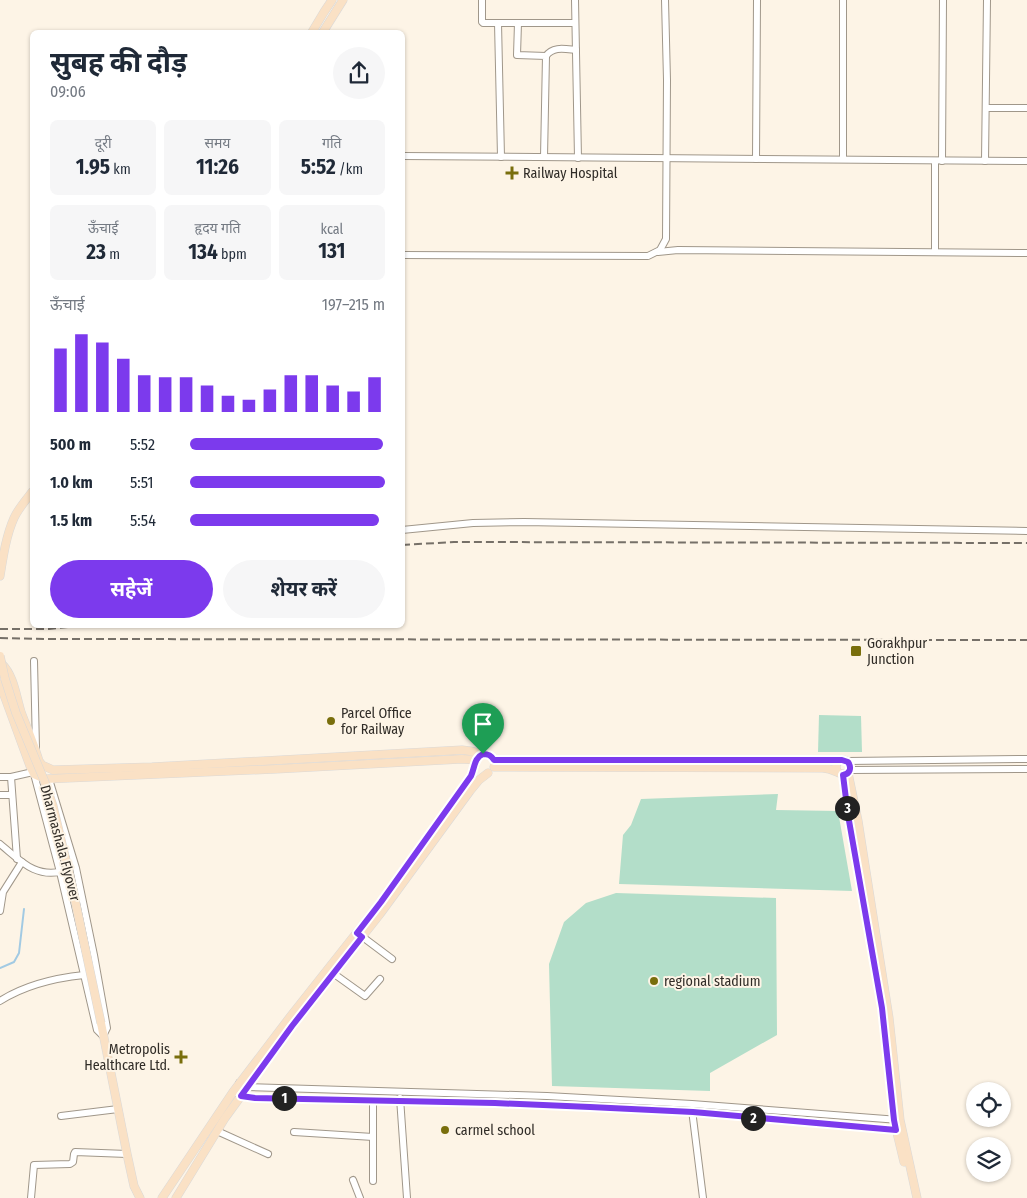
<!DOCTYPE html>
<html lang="hi">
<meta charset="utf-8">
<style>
body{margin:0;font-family:"Fira Sans Condensed","Noto Sans Devanagari",sans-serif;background:#f6f6f7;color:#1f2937;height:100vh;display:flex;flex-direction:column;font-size:19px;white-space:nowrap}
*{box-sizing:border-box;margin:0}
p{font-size:16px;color:#747a83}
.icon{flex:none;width:28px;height:28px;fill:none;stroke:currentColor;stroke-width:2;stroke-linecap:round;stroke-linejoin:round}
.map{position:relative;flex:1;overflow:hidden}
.panel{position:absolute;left:30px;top:30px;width:375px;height:598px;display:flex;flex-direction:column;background:#fff;border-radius:8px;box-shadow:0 1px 4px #0004}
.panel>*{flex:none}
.buttons{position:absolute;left:966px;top:1082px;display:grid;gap:10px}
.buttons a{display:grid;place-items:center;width:45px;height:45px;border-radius:50%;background:#fff;box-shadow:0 1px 4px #0004;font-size:25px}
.pin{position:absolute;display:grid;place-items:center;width:42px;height:42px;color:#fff;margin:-51px -21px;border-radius:50% 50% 50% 0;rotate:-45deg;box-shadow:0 0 5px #0007}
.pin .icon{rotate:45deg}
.km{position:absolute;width:25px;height:25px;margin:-12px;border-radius:50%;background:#222;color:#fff;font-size:14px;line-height:25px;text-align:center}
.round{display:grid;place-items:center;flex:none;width:52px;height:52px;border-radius:26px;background:#f6f6f7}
.overview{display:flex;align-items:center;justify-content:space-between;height:85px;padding:0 20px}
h1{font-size:28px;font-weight:700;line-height:38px}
.figures{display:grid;grid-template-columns:repeat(3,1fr);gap:8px;height:85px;padding:5px 20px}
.figures div{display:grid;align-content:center;border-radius:8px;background:#f6f6f7;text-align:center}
.figures b{font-size:21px;font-weight:700}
.figures small{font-size:14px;font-weight:400}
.figures p{font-size:14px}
.chart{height:140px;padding:10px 20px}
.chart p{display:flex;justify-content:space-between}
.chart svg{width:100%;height:90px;margin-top:5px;stroke:#7c3aed;stroke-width:6}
.primary-button{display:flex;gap:10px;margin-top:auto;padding:10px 20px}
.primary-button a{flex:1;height:58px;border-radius:30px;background:#7c3aed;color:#fff;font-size:20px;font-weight:700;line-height:58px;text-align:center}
.primary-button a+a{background:#f6f6f7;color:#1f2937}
ul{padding:0 20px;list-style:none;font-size:16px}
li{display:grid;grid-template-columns:80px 60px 1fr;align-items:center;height:38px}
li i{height:12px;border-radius:6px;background:#7c3aed}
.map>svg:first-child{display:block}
</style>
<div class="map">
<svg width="1027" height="1198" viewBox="0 0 1027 1198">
<rect width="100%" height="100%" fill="#fdf4e6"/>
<g fill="#b3dec9">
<path d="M819 715 861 716 862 752H818Z"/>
<path d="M778 794 776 810 838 811 852 891 619 884 623 835 631 825 641 799Z"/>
<path d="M616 893 776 898 777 1035 710 1073V1091L552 1086 549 964 564 922 586 903Z"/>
</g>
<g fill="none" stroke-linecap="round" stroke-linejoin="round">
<path stroke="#a2cae3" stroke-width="2" d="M0 968 14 962 19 953 24 909"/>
<defs>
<g id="minor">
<path d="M482 0V22L483 23H575"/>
<path d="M575 0 578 158"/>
<path d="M843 0V159"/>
<path d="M498 23 501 157"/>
<path d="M518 23 517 55 546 56 544 157"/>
<path d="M546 56C553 46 565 49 576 50"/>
<path d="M986 108H1027"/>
<path d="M402 156 1027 161"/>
<path d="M756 159 757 0"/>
<path d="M942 161 943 0"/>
<path d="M985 161 987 0"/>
<path d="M658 252 678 250 1027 253"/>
<path d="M935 252V161"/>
<path d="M402 255 648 256 660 250 666 239 667 80 665 0"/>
<path d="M402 530 473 523 524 522 1027 531"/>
<path d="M34 661 36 748"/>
<path d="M847 761 1027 759"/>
<path d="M850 770 1027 769"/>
<path d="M34 774 60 872 97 1030 103 1036 107 1028 94 955 76 868 49 779"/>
<path d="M0 777H11L33 772"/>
<path d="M11 777 17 859"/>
<path d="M0 795H12"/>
<path d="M0 844C20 860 35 879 64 871"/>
<path d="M0 911 3 892 22 862"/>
<path d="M360 935 392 959"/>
<path d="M330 971 365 996 380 979"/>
<path d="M0 1001C25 985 55 978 84 975"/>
<path d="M239 1083 248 1087 547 1096 692 1104 899 1120"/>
<path d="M238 1094 245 1097 255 1098 495 1103 590 1107 693 1112 901 1130"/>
<path d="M400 1098 407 1198"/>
<path d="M373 1100V1181"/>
<path d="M692 1110 703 1198"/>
<path d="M61 1116 118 1109"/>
<path d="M217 1131 268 1154"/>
<path d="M294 1132 373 1137"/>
<path d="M353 1180 360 1198"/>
<path d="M31 1198 34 1165 70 1164 73 1162 74 1154 75 1152 127 1154"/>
</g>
<g id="major">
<path d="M312 32 324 12 332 0"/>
<path d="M323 32 343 0"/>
<path d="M0 576C3 557 6 536 14 518 18 509 26 500 32 492"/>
<path d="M2 664C14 676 16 696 21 712 27 728 34 744 39 761L42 765 53 770 152 767 462 750 470 751 483 754"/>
<path d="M0 684 30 766 34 774 45 779 276 769 462 759 476 760"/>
<circle cx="843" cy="767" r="7"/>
<path d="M494 760 507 761 842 760"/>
<path d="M494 767 823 768 829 769 837 772"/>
<path d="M848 773 858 821 889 1018 900 1120 917 1198"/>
<path d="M843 775 848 815 880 991"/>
<path d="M101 1023 127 1154 134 1186 140 1198"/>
<path d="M884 1025 894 1120 904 1162"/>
<path d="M162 1198 233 1092 290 1017 381 902 471 776 475 765"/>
<path d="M176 1198 225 1118 292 1026 380 914 470 791 479 780 488 773"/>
</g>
</defs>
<use href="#minor" stroke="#a0978a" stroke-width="8"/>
<use href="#major" stroke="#dad9d8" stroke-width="9"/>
<use href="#minor" stroke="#fff" stroke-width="6"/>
<use href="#major" stroke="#fae1c5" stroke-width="8"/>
<g stroke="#767068" stroke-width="2" stroke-dasharray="8 4" stroke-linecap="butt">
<path d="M402 545 454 542 1027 543"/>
<path d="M0 629H49L88 625"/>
<path d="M0 638 49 639 1027 640"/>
</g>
<defs>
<path id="major-bridge" d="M0 656 5 679 16 713 44 780 53 806 72 886 101 1023"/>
</defs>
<use href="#major-bridge" stroke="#dad9d8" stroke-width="9" stroke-linecap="butt"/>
<use href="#major-bridge" stroke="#fae1c5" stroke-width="8"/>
</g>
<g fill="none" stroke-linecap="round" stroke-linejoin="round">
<defs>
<path id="route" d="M483 754C488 754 491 755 494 760H842L848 762C852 768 850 774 843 775L848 815 882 1008 894 1120 896 1130 693 1112 590 1107 495 1103 255 1098 241 1096 292 1026 362 937 357 933 381 902 471 776C475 767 474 758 483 754Z"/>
</defs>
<use href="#route" stroke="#fff" stroke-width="10"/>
<use href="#route" stroke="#7c3aed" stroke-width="6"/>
</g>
<g fill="#796e0c" stroke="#fdf4e6" stroke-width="2">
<path d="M509.5 165.5h5v5h5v5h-5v5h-5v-5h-5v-5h5z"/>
<rect x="850" y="645" width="12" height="12" rx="2.5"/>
<circle cx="331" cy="721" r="5"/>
<circle cx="654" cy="981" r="5"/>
<path d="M178.5 1049.5h5v5h5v5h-5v5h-5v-5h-5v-5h5z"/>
<circle cx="445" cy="1130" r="5"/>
</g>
<g text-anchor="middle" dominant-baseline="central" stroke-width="4" stroke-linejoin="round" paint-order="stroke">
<g font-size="14" fill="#302c27" stroke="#fdf4e6" text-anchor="start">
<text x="523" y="173">Railway Hospital</text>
<text x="867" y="643">Gorakhpur<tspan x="867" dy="16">Junction</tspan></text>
<text x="341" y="713">Parcel Office<tspan x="341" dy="16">for Railway</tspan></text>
<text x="664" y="981">regional stadium</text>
<text x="170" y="1049" text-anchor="end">Metropolis<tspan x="170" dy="16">Healthcare Ltd.</tspan></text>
<text x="455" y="1130">carmel school</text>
</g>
<g font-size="14" fill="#302c27" stroke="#fdf4e6">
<text transform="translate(60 843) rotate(75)">Dharmashala Flyover</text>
</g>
</g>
</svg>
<div class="buttons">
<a><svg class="icon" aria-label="locate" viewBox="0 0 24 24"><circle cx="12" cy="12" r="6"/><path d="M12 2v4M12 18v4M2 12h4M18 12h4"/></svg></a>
<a><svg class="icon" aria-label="layers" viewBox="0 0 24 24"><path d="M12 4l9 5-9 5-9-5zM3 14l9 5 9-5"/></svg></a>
</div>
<div class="pin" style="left:483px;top:754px;background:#1e9e55"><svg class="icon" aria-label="arrive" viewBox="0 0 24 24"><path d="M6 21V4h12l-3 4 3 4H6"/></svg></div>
<b class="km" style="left:284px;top:1098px">1</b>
<b class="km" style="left:753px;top:1118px">2</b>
<b class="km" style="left:847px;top:808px">3</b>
<section class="panel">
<div class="overview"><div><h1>सुबह की दौड़</h1><p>09:06</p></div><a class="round"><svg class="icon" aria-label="share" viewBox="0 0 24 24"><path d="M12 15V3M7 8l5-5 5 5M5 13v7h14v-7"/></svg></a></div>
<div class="figures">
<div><p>दूरी</p><b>1.95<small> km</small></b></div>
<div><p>समय</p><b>11:26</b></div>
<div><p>गति</p><b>5:52<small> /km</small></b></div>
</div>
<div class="figures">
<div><p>ऊँचाई</p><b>23<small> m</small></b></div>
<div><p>हृदय गति</p><b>134<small> bpm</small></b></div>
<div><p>kcal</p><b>131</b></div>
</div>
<div class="chart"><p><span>ऊँचाई</span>197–215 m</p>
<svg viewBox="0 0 160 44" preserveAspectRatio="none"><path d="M5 44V13M15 44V6M25 44V10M35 44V18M45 44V26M55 44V27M65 44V27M75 44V31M85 44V36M95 44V38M105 44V33M115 44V26M125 44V26M135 44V31M145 44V34M155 44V27"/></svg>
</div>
<ul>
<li><b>500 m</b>5:52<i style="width:99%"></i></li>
<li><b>1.0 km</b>5:51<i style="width:100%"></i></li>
<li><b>1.5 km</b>5:54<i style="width:97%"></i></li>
</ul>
<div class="primary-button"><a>सहेजें</a><a>शेयर करें</a></div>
</section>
</div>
